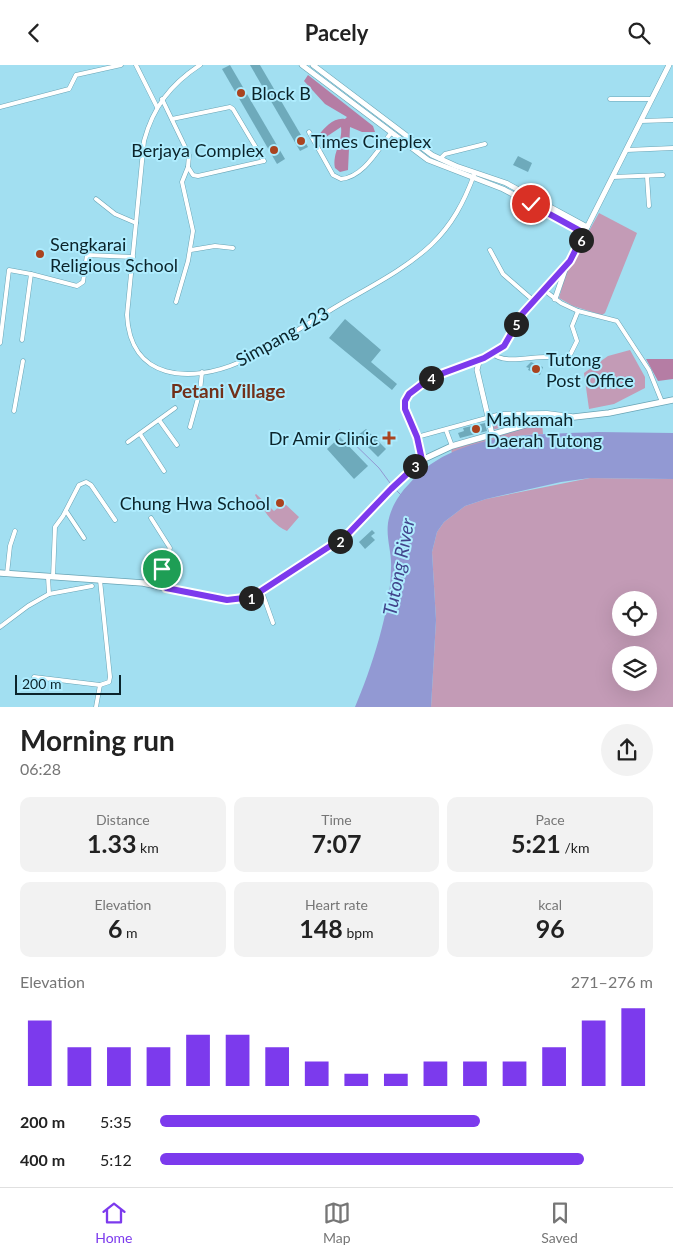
<!DOCTYPE html>
<meta charset="utf-8">
<style>
body{margin:0;font-family:Lato,sans-serif;background:#f2f2f2;color:#222;height:100vh;display:flex;flex-direction:column;font-size:19px;white-space:nowrap}
*{box-sizing:border-box;margin:0}
p{font-size:16px;color:#767676}
.icon{flex:none;width:28px;height:28px;fill:none;stroke:currentColor;stroke-width:2;stroke-linecap:round;stroke-linejoin:round}
.map{position:relative;height:642px;overflow:hidden}
.details{display:flex;flex-direction:column;background:#fff;flex:1}
.details>*{flex:none}
.fabs{position:absolute;left:612px;top:526px;display:grid;gap:10px}
.fabs a{display:grid;place-items:center;width:45px;height:45px;border-radius:50%;background:#fff;box-shadow:0 5px 20px #0002;font-size:25px}
.scale{position:absolute;left:15px;bottom:12px;width:106px;box-sizing:border-box;padding-left:5px;border:2px solid #0b242b;border-top:0;font-size:14px;line-height:18px;white-space:nowrap;color:#0b242b;-webkit-text-stroke:4px #aeecfe;paint-order:stroke}
.pin{position:absolute;display:grid;place-items:center;width:42px;height:42px;color:#fff;margin:-21px;border:2px solid #fff;border-radius:50%;box-shadow:0 1px 5px #0007}
.km{position:absolute;width:25px;height:25px;margin:-12px;border-radius:50%;background:#222;color:#fff;font-size:14px;line-height:25px;text-align:center}
.round{display:grid;place-items:center;flex:none;width:52px;height:52px;border-radius:26px;background:#f2f2f2}
.head{display:flex;align-items:center;justify-content:space-between;height:85px;padding:0 20px}
h1{font-size:28px;font-weight:700;line-height:38px}
.metrics{display:grid;grid-template-columns:repeat(3,1fr);gap:8px;height:85px;padding:5px 20px}
.metrics div{display:grid;align-content:center;border-radius:10px;background:#f2f2f2;text-align:center}
.metrics b{font-size:25px;font-weight:700}
.metrics small{font-size:14px;font-weight:400}
.metrics p{font-size:14px}
.chart{height:140px;padding:10px 20px}
.chart p{display:flex;justify-content:space-between}
.chart svg{width:100%;height:90px;margin-top:5px;stroke:#7c3aed;stroke-width:6}
ul{padding:0 20px;list-style:none;font-size:16px}
li{display:grid;grid-template-columns:80px 60px 1fr;align-items:center;height:38px}
li i{height:12px;border-radius:6px;background:#7c3aed}
header{display:flex;justify-content:space-between;align-items:center;height:65px;padding:0 20px;background:#fff;font-size:22px;font-weight:700}
.dock{display:flex;justify-content:space-around;align-items:center;height:70px;border-top:1px solid #e0e0e0;background:#fff;font-size:14px;color:#767676}
.dock a{display:grid;justify-items:center;gap:2px}
.dock .selected{color:#7c3aed}
.map>svg:first-child{display:block}
</style>
<header><svg class="icon" aria-label="back" viewBox="0 0 24 24"><path d="M15 5l-7 7 7 7"/></svg>Pacely<svg class="icon" aria-label="search" viewBox="0 0 24 24"><circle cx="10" cy="10" r="6"/><path d="M15 15l6 6"/></svg></header>
<div class="map">
<svg width="673" height="642" viewBox="0 0 673 642">
<rect width="100%" height="100%" fill="#a2dff1"/>
<g fill="#c39bb6" fill-rule="evenodd">
<path d="M599 148 637 168 605 248 602 250 573 241 559 233 566 207Z"/>
<path d="M630 285 645 312V323L614 339 589 344 584 308 608 291Z"/>
<path d="M499 350 540 349 546 350 492 365 489 353Z"/>
<path d="M542 357 543 369C511 370 482 376 452 389L451 383Z"/>
<path d="M590 413 673 414V642H431L436 555 432 487 437 467 444 457 465 441 486 434ZM621 535H649V562H621ZM621 590H649V618H621Z"/>
<path d="M256 429 274 446 284 438 299 452 287 466C271 459 263 444 255 430Z"/>
</g>
<g fill="#b57da4">
<path d="M308 10 373 61 375 67H362L350 62 348 105 340 107 335 103C332 88 343 77 341 62L326 72 318 71C325 62 334 52 345 54L347 52 325 39 304 16Z"/>
<path d="M646 294H673V314L658 316Z"/>
</g>
<path fill="#9299d3" d="M597 367 673 368V414L590 413 561 417 486 434 465 441 444 457 437 467 432 487 436 555 431 642H355C371 605 391 544 391 503 392 488 386 474 388 458 390 444 399 429 409 419 455 366 532 370 597 367Z"/>
<g fill="none" stroke-linecap="round" stroke-linejoin="round">
<g stroke="#9299d3" stroke-width="1">
<path d="M340 365 379 403 390 418"/>
<path d="M396 425 401 430"/>
</g>
</g>
<g fill="#6eaabb">
<path d="M230 0 285 94 277 99 222 4Z"/>
<path d="M250 0H260L308 82 300 86Z"/>
<path d="M518 91 532 98 528 107 513 100Z"/>
<path d="M345 254 381 285 371 297 397 319 392 325 329 273Z"/>
<path d="M531 297 543 302 540 310 528 305 529 303 526 302Z"/>
<path d="M485 358 487 366 460 373 458 368 464 366 463 363Z"/>
<path d="M366 364 386 384 378 392 357 371Z"/>
<path d="M340 372 368 401 354 414 327 384Z"/>
<path d="M372 465 375 468 371 471 375 475 365 484 359 477Z"/>
</g>
<g fill="none" stroke-linecap="round" stroke-linejoin="round">
<defs>
<g id="street">
<path d="M136 0 157 42"/>
<path d="M200 0C171 19 153 42 144 76L127 250C130 315 190 319 240 297 271 283 300 263 329 246 363 225 402 207 431 180 452 160 464 137 474 110"/>
<path d="M162 34 189 90 188 102 182 117 193 166 188 196 176 237"/>
<path d="M610 34H652"/>
<path d="M0 42 69 24 76 10 121 0"/>
<path d="M172 54 230 42 233 44 264 96 198 111 193 110 188 102"/>
<path d="M641 56 673 55"/>
<path d="M309 67 333 110 341 114C364 112 378 84 391 68"/>
<path d="M627 85 673 83"/>
<path d="M440 94 445 89 485 79"/>
<path d="M647 111 649 141"/>
<path d="M613 112 663 110"/>
<path d="M96 134 115 149 136 158"/>
<path d="M191 185 215 181 233 183"/>
<path d="M490 185 503 209 534 236"/>
<path d="M544 225 561 238 578 246 617 256 649 305 662 337"/>
<path d="M22 275 31 209"/>
<path d="M0 278 9 205 31 209 77 221 83 217 87 190 133 192"/>
<path d="M492 288C503 300 533 291 548 292 554 292 561 294 568 294L577 276 572 261 578 246"/>
<path d="M14 346 23 296"/>
<path d="M159 355 177 380"/>
<path d="M190 362 200 326 202 307"/>
<path d="M446 365 452 381"/>
<path d="M140 369 164 406"/>
<path d="M417 372 501 349 547 348 571 351"/>
<path d="M128 377 175 343"/>
<path d="M422 395C419 385 418 374 415 365 412 357 405 349 404 340 404 316 463 302 480 294"/>
<path d="M66 446 84 473"/>
<path d="M151 453 170 483 162 499 166 523"/>
<path d="M7 509 10 481 15 466"/>
<path d="M53 512 55 462 63 451 79 420 86 417 91 420 115 455"/>
<path d="M262 527 273 558"/>
<path d="M49 529 92 521"/>
<path d="M0 562 28 541 49 529 48 512"/>
<path d="M34 612 100 620 109 617 110 612 100 515"/>
<path d="M96 642 100 620"/>
</g>
<g id="secondary">
<path d="M302 0 428 95 503 124 585 168"/>
<path d="M313 0 432 90 456 101 506 118 587 162"/>
<path d="M555 234 565 205"/>
<path d="M492 369 477 305 479 297 504 281 523 248 570 196 669 0"/>
</g>
<path id="primary" d="M0 508 143 518 214 533 245 535 262 527 347 470 412 403 422 395 452 381 539 356 609 348 673 335"/>
</defs>
<use href="#street" stroke="#69a4b5" stroke-width="5"/>
<use href="#secondary" stroke="#69a4b5" stroke-width="6"/>
<use href="#primary" stroke="#69a4b5" stroke-width="7"/>
<use href="#street" stroke="#fff" stroke-width="4"/>
<use href="#secondary" stroke="#fff" stroke-width="5"/>
<use href="#primary" stroke="#fff" stroke-width="5.5"/>
</g>
<g fill="none" stroke-linecap="round" stroke-linejoin="round">
<defs>
<path id="route" d="M162 504 166 523 227 535 252 532 347 470 391 424 422 395 417 372 405 344V336L409 329 430 313 484 293 504 281 523 248 570 196 584 168 531 139"/>
</defs>
<use href="#route" stroke="#fff" stroke-width="10"/>
<use href="#route" stroke="#7c3aed" stroke-width="6"/>
</g>
<g fill="#aa431f" stroke="#aeecfe" stroke-width="2">
<circle cx="241" cy="28" r="5"/>
<circle cx="301" cy="76" r="5"/>
<circle cx="274" cy="85" r="5"/>
<circle cx="40" cy="189" r="5"/>
<circle cx="536" cy="304" r="5"/>
<circle cx="476" cy="364" r="5"/>
<path d="M386.5 365.5h5v5h5v5h-5v5h-5v-5h-5v-5h5z"/>
<circle cx="280" cy="438" r="5"/>
</g>
<g text-anchor="middle" dominant-baseline="central" stroke-width="4" stroke-linejoin="round" paint-order="stroke">
<g font-size="18" fill="#0b242b" stroke="#aeecfe" text-anchor="start">
<text x="251" y="28">Block B</text>
<text x="311" y="76">Times Cineplex</text>
<text x="264" y="85" text-anchor="end">Berjaya Complex</text>
<text x="50" y="179">Sengkarai<tspan x="50" dy="21">Religious School</tspan></text>
<text x="546" y="294">Tutong<tspan x="546" dy="21">Post Office</tspan></text>
<text x="486" y="354">Mahkamah<tspan x="486" dy="21">Daerah Tutong</tspan></text>
<text x="378" y="373" text-anchor="end">Dr Amir Clinic</text>
<text x="270" y="438" text-anchor="end">Chung Hwa School</text>
</g>
<g font-size="18" fill="#0b242b" stroke="#aeecfe">
<text transform="translate(282 271) rotate(-29)">Simpang 123</text>
</g>
<g font-size="19" font-weight="bold" fill="#72301a" stroke="#aeecfe">
<text x="228" y="325">Petani Village</text>
</g>
<g font-size="19" font-style="italic" fill="#42458c" stroke="#aeecfe">
<text transform="translate(398 502) rotate(-79)">Tutong River</text>
</g>
</g>
</svg>
<div class="fabs">
<a><svg class="icon" aria-label="locate" viewBox="0 0 24 24"><circle cx="12" cy="12" r="6"/><path d="M12 2v4M12 18v4M2 12h4M18 12h4"/></svg></a>
<a><svg class="icon" aria-label="layers" viewBox="0 0 24 24"><path d="M12 4l9 5-9 5-9-5zM3 14l9 5 9-5"/></svg></a>
</div>
<div class="scale">200 m</div>
<div class="pin" style="left:162px;top:504px;background:#1e9e55"><svg class="icon" aria-label="arrive" viewBox="0 0 24 24"><path d="M6 21V4h12l-3 4 3 4H6"/></svg></div>
<div class="pin" style="left:531px;top:139px;background:#d93025"><svg class="icon" aria-label="check" viewBox="0 0 24 24"><path d="M5 12l5 5 9-10"/></svg></div>
<b class="km" style="left:251px;top:533px">1</b>
<b class="km" style="left:340px;top:476px">2</b>
<b class="km" style="left:415px;top:401px">3</b>
<b class="km" style="left:431px;top:313px">4</b>
<b class="km" style="left:516px;top:259px">5</b>
<b class="km" style="left:581px;top:175px">6</b>
</div>
<section class="details">
<div class="head"><div><h1>Morning run</h1><p>06:28</p></div><a class="round"><svg class="icon" aria-label="share" viewBox="0 0 24 24"><path d="M12 15V3M7 8l5-5 5 5M5 13v7h14v-7"/></svg></a></div>
<div class="metrics">
<div><p>Distance</p><b>1.33<small> km</small></b></div>
<div><p>Time</p><b>7:07</b></div>
<div><p>Pace</p><b>5:21<small> /km</small></b></div>
</div>
<div class="metrics">
<div><p>Elevation</p><b>6<small> m</small></b></div>
<div><p>Heart rate</p><b>148<small> bpm</small></b></div>
<div><p>kcal</p><b>96</b></div>
</div>
<div class="chart"><p><span>Elevation</span>271–276 m</p>
<svg viewBox="0 0 160 44" preserveAspectRatio="none"><path d="M5 44V12M15 44V25M25 44V25M35 44V25M45 44V19M55 44V19M65 44V25M75 44V32M85 44V38M95 44V38M105 44V32M115 44V32M125 44V32M135 44V25M145 44V12M155 44V6"/></svg>
</div>
<ul>
<li><b>200 m</b>5:35<i style="width:65%"></i></li>
<li><b>400 m</b>5:12<i style="width:86%"></i></li>
</ul>
</section>
<nav class="dock">
<a class="selected"><svg class="icon" aria-label="home" viewBox="0 0 24 24"><path d="M3 11l9-7 9 7M6 9v11h12V9"/></svg>Home</a>
<a><svg class="icon" aria-label="map" viewBox="0 0 24 24"><path d="M3 6l6-2 6 2 6-2v14l-6 2-6-2-6 2zM9 4v14M15 6v14"/></svg>Map</a>
<a><svg class="icon" aria-label="saved" viewBox="0 0 24 24"><path d="M7 4h10v16l-5-4-5 4z"/></svg>Saved</a>
</nav>
